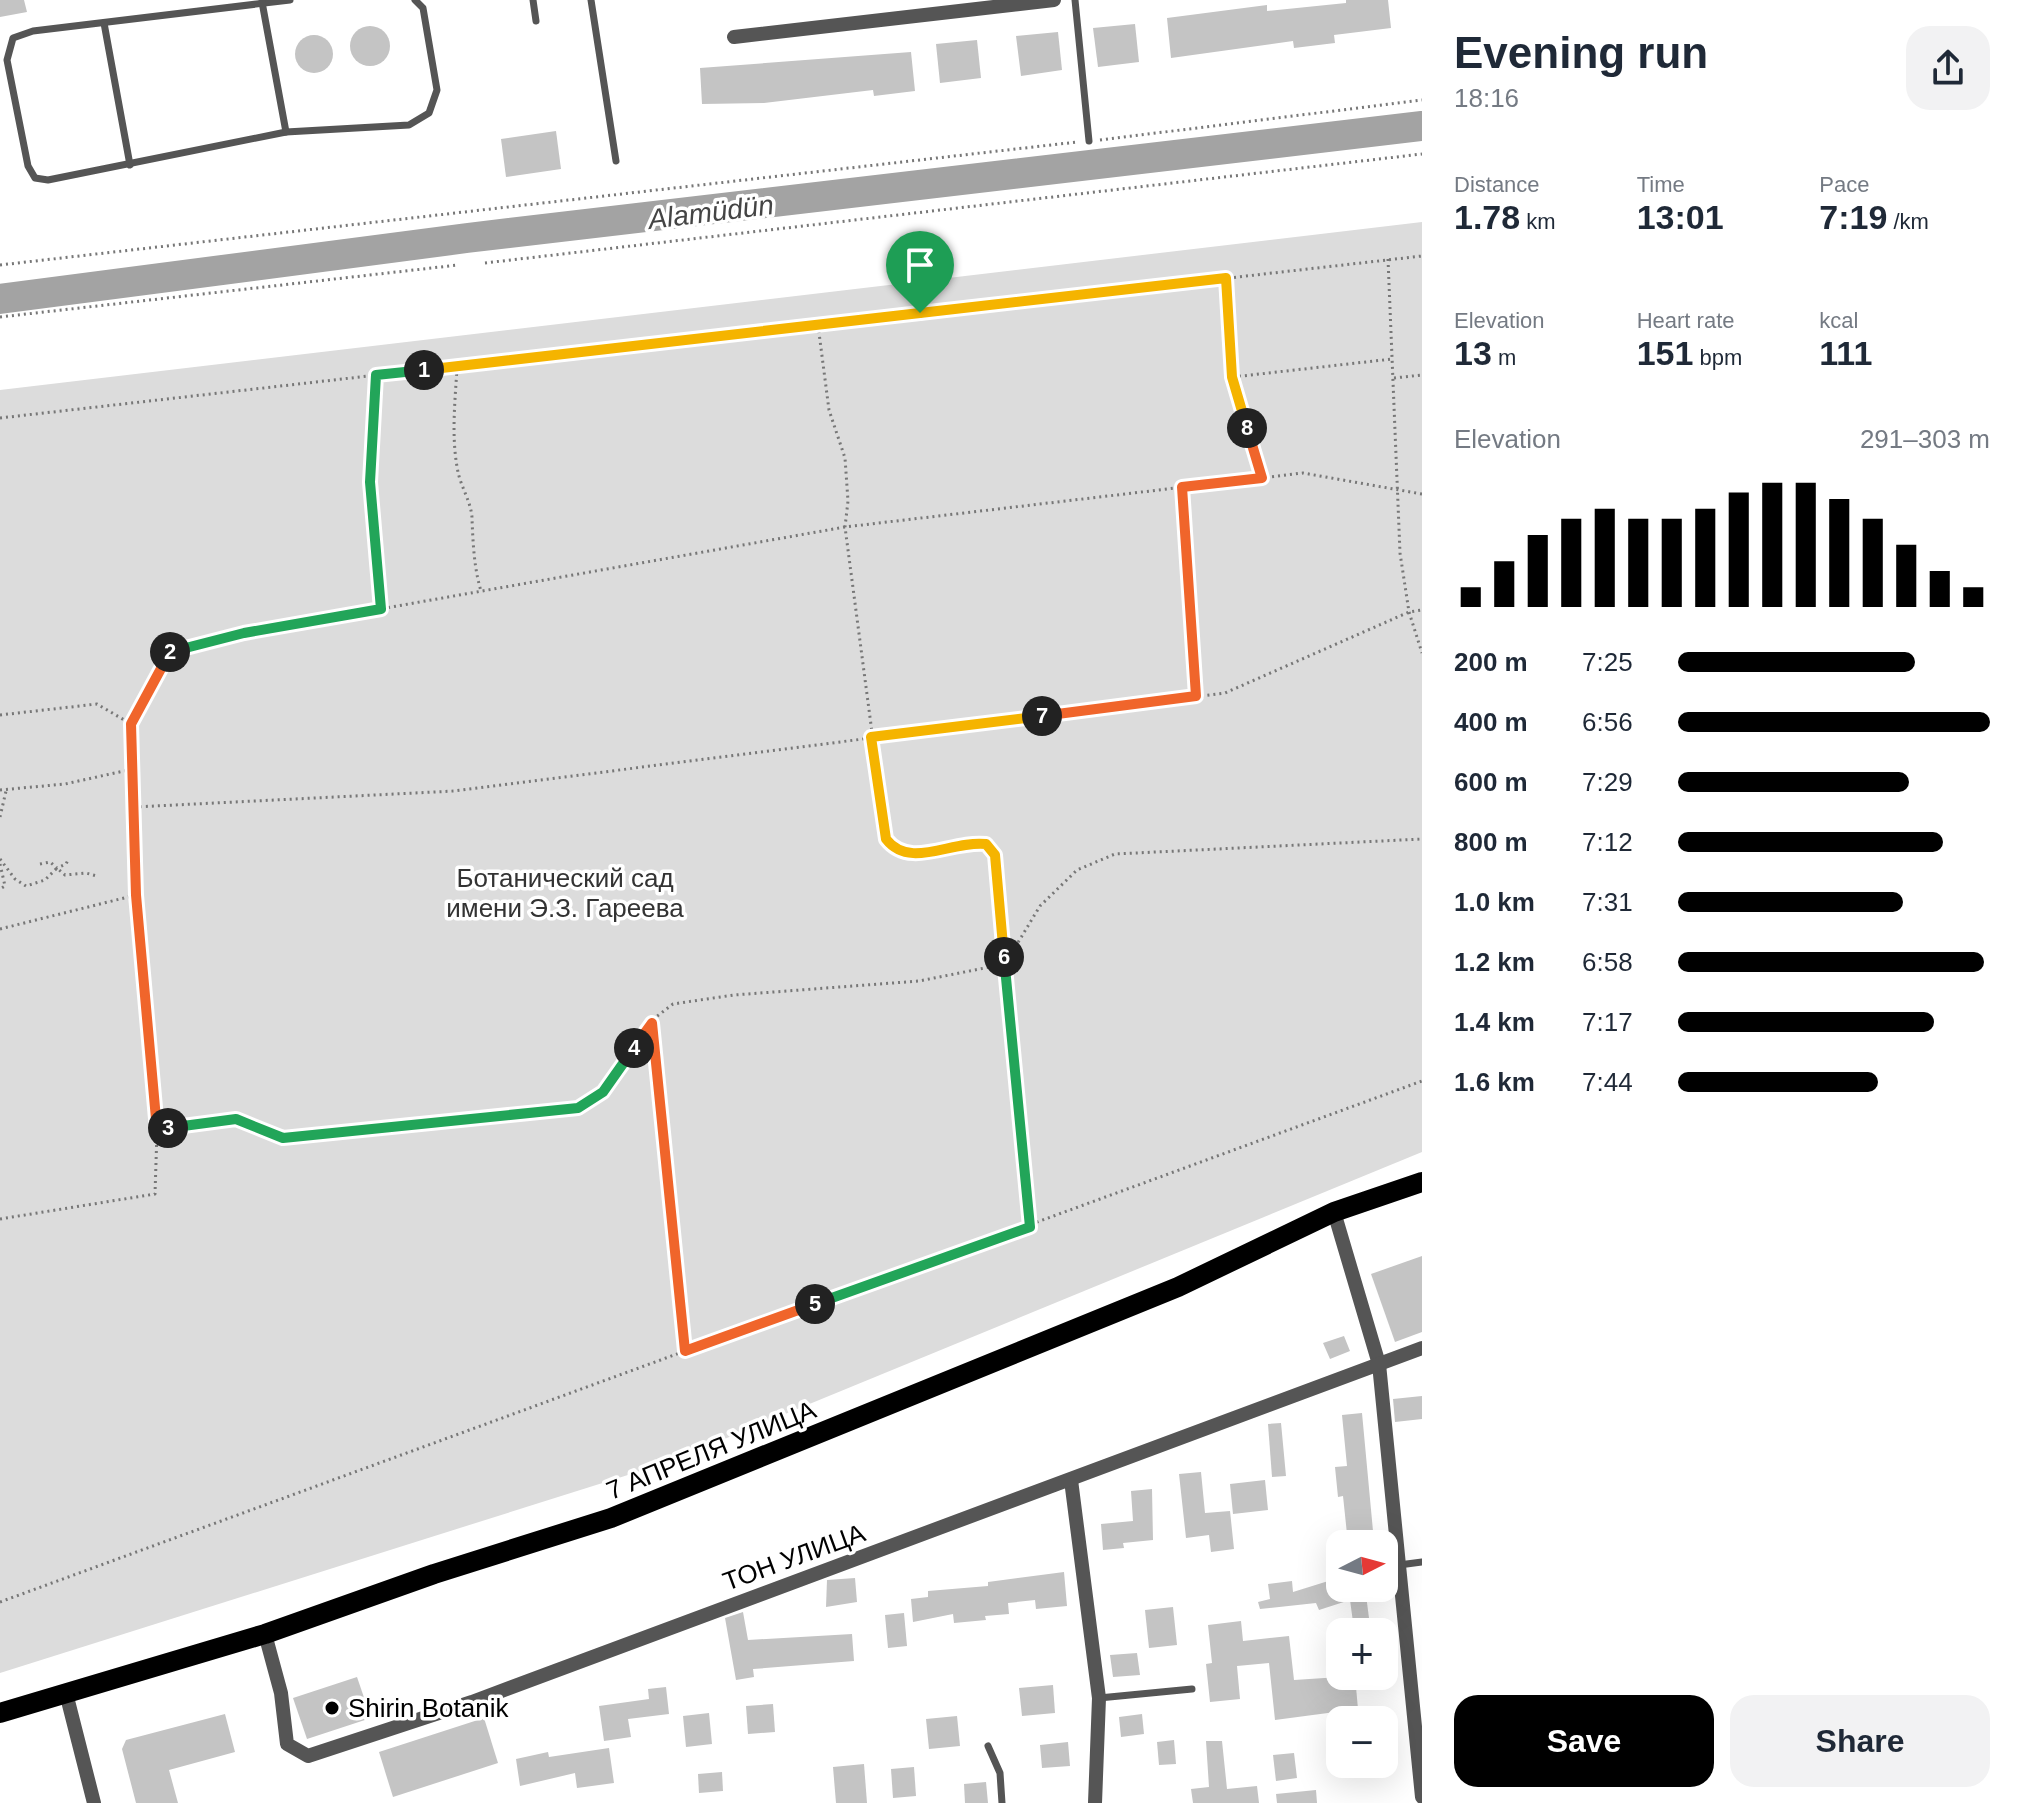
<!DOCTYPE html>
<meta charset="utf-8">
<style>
body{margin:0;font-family:Arial,sans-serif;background:#f2f2f3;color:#1f2937;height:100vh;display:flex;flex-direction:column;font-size:30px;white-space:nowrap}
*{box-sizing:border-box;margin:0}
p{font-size:26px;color:#747a83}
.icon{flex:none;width:44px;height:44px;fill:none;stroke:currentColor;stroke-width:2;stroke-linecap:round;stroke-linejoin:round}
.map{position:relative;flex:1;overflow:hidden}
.details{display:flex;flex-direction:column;background:#fff;width:600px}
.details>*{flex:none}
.needle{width:52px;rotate:84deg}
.tools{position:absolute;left:1326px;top:1530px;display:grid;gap:16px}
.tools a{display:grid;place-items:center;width:72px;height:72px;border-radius:16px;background:#fff;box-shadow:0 8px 32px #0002;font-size:40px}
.pin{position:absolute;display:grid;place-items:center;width:68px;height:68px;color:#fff;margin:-82px -34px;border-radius:50% 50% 50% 0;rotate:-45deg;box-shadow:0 0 8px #0007}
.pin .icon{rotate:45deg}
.km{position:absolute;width:40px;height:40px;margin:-20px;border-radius:50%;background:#222;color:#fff;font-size:22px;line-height:40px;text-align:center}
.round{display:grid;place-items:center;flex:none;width:84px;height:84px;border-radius:24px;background:#f2f2f3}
.overview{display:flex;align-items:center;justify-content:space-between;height:136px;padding:0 32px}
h1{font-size:44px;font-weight:600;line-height:60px}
.figures{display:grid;grid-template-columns:repeat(3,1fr);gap:12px;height:136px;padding:8px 32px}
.figures div{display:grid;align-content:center}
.figures b{font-size:34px;font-weight:600}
.figures small{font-size:22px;font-weight:400}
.figures p{font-size:22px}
.chart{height:224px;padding:16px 32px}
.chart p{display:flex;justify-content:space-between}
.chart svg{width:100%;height:144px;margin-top:8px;stroke:#000;stroke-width:6}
.button{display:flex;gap:16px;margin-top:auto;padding:16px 32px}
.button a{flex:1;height:92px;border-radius:24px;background:#000;color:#fff;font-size:32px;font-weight:600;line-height:92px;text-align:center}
.button a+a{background:#f2f2f3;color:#1f2937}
ul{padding:0 32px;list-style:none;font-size:26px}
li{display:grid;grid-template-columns:128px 96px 1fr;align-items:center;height:60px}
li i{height:20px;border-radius:10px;background:#000}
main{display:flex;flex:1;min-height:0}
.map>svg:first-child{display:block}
</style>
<main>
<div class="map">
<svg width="1422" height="1803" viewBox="0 0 1422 1803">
<rect width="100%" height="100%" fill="#fff"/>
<path fill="#dcdcdc" d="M1422 222V1152L666 1463 0 1673V390Z"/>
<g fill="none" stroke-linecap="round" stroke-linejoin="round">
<path stroke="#a3a3a3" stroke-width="30" d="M0 299 467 238 1422 126"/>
</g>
<g fill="#c4c4c4">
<path d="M0 0H24L27 12 0 17Z"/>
<path d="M1346 0H1388L1391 28 1334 35 1335 43 1294 48 1293 41 1171 58 1167 18 1267 5V11L1346 3Z"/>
<path d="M1135 24 1139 62 1098 67 1093 28Z"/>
<circle cx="370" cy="46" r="20"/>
<path d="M1058 32 1062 70 1021 76 1016 36Z"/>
<circle cx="314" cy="54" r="19"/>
<path d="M977 40 981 78 940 83 936 44Z"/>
<path d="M911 52 915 91 874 96 873 90 764 103 702 104 700 68Z"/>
<path d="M556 131 561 169 506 177 501 139Z"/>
<path d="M1422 1256V1332L1395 1342 1371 1274Z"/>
<path d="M1344 1336 1350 1351 1330 1359 1323 1343Z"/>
<path d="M1422 1396V1419L1395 1422 1393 1399Z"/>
<path d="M1362 1413 1373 1531 1347 1534 1343 1496 1338 1497 1335 1467 1347 1466 1342 1415Z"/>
<path d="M1281 1423 1286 1476 1272 1477 1268 1424Z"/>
<path d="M1201 1472 1205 1513 1230 1511 1234 1549 1211 1552 1209 1535 1186 1538 1179 1474Z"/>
<path d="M1265 1480 1268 1510 1233 1514 1230 1484Z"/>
<path d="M1152 1489 1153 1540 1123 1543 1124 1548 1103 1550 1101 1524 1133 1521 1131 1491Z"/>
<path d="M1064 1572 1067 1606 1036 1609 1035 1600 1008 1603 1009 1614 985 1616 986 1620 954 1623 953 1614 913 1622 911 1599 928 1597V1591L988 1586V1582Z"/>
<path d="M855 1578 857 1602 826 1607 827 1580Z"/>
<path d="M1338 1578 1340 1588H1379L1366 1595 1369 1618 1353 1622 1350 1600 1319 1610 1316 1603 1260 1609 1258 1602 1270 1599 1268 1584 1292 1581 1293 1592Z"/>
<path d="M1173 1607 1177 1645 1149 1648 1145 1610Z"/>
<path d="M743 1612 748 1640 852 1634 854 1661 753 1669 754 1677 736 1680 725 1618Z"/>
<path d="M904 1613 907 1646 888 1648 885 1615Z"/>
<path d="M1241 1621 1243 1641 1289 1636 1294 1680 1355 1676 1358 1709 1275 1720 1269 1663 1237 1666 1240 1699 1210 1702 1206 1664 1212 1663 1208 1625Z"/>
<path d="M1137 1653 1140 1675 1113 1677 1110 1655Z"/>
<path d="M357 1677 371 1718 307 1739 293 1698Z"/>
<path d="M1053 1685 1055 1713 1022 1716 1019 1688Z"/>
<path d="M666 1687 669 1714 628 1719 631 1737 604 1741 599 1706 649 1699 648 1689Z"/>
<path d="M773 1704 775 1732 748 1734 746 1706Z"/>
<path d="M709 1713 712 1744 686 1747 683 1716Z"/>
<path d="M225 1714 235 1752 169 1770 178 1803H136L122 1749 126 1740Z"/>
<path d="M1142 1714 1144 1734 1121 1737 1119 1717Z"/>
<path d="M957 1716 960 1746 929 1749 926 1719Z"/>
<path d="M484 1718 498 1763 393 1797 379 1752Z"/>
<path d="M1174 1740 1176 1764 1159 1765 1157 1742Z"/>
<path d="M1206 1741H1222L1227 1789 1257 1786 1259 1803H1193L1191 1789 1209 1787Z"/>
<path d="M1068 1742 1070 1766 1042 1768 1040 1745Z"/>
<path d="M609 1748 614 1783 577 1788 575 1773 520 1786 516 1759 548 1752 549 1757Z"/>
<path d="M1294 1753 1297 1778 1276 1781 1273 1755Z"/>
<path d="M864 1764 867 1803H836L833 1767Z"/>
<path d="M914 1767 916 1796 893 1798 891 1769Z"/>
<path d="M722 1772 723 1791 699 1793 698 1774Z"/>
<path d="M986 1782 988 1803H965L964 1784Z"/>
<path d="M1316 1790 1317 1803H1277L1276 1794Z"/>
</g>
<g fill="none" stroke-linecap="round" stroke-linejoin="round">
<g stroke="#777" stroke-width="3" stroke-dasharray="2 4" stroke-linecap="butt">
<path d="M1100 140 1422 100"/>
<path d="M1388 259 1400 553 1409 612 1422 653"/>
<path d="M485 263 1422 154"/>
<path d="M0 265 1077 142"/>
<path d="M1226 278 1232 377 1262 478"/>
<path d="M0 317 458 265"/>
<path d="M818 325 829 410 845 458 848 501 845 527 886 839C910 870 951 840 986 844 1006 867 1002 932 1005 964L1040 906 1077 870 1115 854 1422 839"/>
<path d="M457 368C455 402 451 438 458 472 461 487 472 504 472 519 473 543 474 568 481 591"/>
<path d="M376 375 370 482 381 607"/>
<path d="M1233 377 1392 359"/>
<path d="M1394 378 1422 375"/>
<path d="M0 418 1422 256"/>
<path d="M1182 487 1196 695"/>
<path d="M1422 494 1303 473 845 527 244 633 171 649 131 724 135 807 454 791 1225 693 1409 612 1422 610"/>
<path d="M0 715 97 704 131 724"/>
<path d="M0 790 65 784 133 769"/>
<path d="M0 817 6 791"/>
<path d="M0 859 15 879 26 886 45 880 57 868 65 875 86 873 97 876"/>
<path d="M0 864 5 886 0 889"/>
<path d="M40 864 50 862 57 868 66 864 69 858"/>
<path d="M136 895 157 1130 236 1119 283 1138 578 1108 603 1092 656 1017 673 1004 734 995 919 981 1005 964 1030 1227"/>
<path d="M0 929 136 895 135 807"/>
<path d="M652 1023 684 1350"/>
<path d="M0 1219 155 1194 157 1131"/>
<path d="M0 1602 1422 1081"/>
</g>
<g stroke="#555" stroke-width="7">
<path d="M290 0 33 31 13 38 7 60 28 166 35 178 48 180 286 132 409 125 429 113 437 90 423 8 415 0"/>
<path d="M533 0 536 21"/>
<path d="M591 0 616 161"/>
<path d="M1075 0 1089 141"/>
<path d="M262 2 286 132"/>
<path d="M104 23 130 165"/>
<path d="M1399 1565 1422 1562"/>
<path d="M1099 1698 1192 1689"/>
<path d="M988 1746 1000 1773 1002 1803"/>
</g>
<g stroke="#555" stroke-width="14">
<path d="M734 37 1054 0"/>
<path d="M1334 1212 1379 1364 1422 1797"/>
<path d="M1071 1480 1099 1698 1095 1803"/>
<path d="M265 1634 281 1693 287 1744 308 1756 472 1702 1422 1348"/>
<path d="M66 1693 94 1803"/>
</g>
<path stroke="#000" stroke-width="20" d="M0 1713 265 1634 434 1574 611 1518 1178 1287 1334 1212 1422 1182"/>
</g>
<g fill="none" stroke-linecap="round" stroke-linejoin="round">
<defs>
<path id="split-1" d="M424 370 920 313"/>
<path id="split-2" d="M170 652 244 633 381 609 370 482 376 375 424 370"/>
<path id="split-3" d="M168 1128 157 1130 136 895 131 724 170 652"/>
<path id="split-4" d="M168 1128 236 1119 283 1138 578 1108 603 1092 634 1048"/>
<path id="split-5" d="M634 1048 652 1023 685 1351 815 1304"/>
<path id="split-6" d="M815 1304 1030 1227 1004 957"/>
<path id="split-7" d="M1004 957 995 855 986 844C951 840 910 870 886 839L871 737 1042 716"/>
<path id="split-8" d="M1042 716 1196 696 1182 487 1262 478 1247 428"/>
<path id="split-9" d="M920 313 1226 278 1232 377 1247 428"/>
</defs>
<use href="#split-1" stroke="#fff" stroke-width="16"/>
<use href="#split-2" stroke="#fff" stroke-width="16"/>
<use href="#split-3" stroke="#fff" stroke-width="16"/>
<use href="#split-4" stroke="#fff" stroke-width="16"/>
<use href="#split-5" stroke="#fff" stroke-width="16"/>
<use href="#split-6" stroke="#fff" stroke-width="16"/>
<use href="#split-7" stroke="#fff" stroke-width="16"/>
<use href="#split-8" stroke="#fff" stroke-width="16"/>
<use href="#split-9" stroke="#fff" stroke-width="16"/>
<use href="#split-1" stroke="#f5b400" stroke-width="10"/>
<use href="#split-2" stroke="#22a559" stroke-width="10"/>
<use href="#split-3" stroke="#f0652b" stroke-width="10"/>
<use href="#split-4" stroke="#22a559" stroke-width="10"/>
<use href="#split-5" stroke="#f0652b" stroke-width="10"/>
<use href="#split-6" stroke="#22a559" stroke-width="10"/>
<use href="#split-7" stroke="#f5b400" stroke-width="10"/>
<use href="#split-8" stroke="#f0652b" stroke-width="10"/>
<use href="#split-9" stroke="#f5b400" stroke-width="10"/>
</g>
<circle fill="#000" stroke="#fff" stroke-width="3" cx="332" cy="1708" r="8"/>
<g text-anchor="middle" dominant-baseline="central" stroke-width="7" stroke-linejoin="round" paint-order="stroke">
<g font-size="26" fill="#333" stroke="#fff">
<text x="565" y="878">Ботанический сад<tspan x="565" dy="30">имени Э.З. Гареева</tspan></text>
</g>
<g font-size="26" fill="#000" stroke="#fff">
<text transform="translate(711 1450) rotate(-22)">7 АПРЕЛЯ УЛИЦА</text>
<text transform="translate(794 1557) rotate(-20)">ТОН УЛИЦА</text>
</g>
<g font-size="26" fill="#000" stroke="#fff" text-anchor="start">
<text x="348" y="1708">Shirin Botanik</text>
</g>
<g font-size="28" font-style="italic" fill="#444" stroke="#fff">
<text transform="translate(711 212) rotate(-7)">Alamüdün</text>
</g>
</g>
</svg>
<div class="tools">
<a><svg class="needle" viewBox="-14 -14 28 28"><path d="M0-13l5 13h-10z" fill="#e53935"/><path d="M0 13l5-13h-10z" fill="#747a83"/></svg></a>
<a>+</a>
<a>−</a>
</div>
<div class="pin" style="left:920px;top:313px;background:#1e9e55"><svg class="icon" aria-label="arrive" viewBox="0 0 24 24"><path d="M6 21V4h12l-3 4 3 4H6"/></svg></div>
<b class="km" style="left:424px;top:370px">1</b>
<b class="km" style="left:170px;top:652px">2</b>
<b class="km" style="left:168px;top:1128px">3</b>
<b class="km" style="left:634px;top:1048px">4</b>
<b class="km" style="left:815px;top:1304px">5</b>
<b class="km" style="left:1004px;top:957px">6</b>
<b class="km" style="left:1042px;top:716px">7</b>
<b class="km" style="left:1247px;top:428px">8</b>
</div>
<section class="details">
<div class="overview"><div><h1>Evening run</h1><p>18:16</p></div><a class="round"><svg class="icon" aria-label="share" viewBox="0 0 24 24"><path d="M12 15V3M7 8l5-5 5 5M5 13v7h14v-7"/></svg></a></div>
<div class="figures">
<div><p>Distance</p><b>1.78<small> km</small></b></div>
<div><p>Time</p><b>13:01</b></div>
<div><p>Pace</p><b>7:19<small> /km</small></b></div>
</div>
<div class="figures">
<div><p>Elevation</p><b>13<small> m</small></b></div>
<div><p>Heart rate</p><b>151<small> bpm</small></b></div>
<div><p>kcal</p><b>111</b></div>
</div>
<div class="chart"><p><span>Elevation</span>291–303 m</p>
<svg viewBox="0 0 160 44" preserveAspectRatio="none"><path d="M5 44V38M15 44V30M25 44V22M35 44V17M45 44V14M55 44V17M65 44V17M75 44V14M85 44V9M95 44V6M105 44V6M115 44V11M125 44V17M135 44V25M145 44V33M155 44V38"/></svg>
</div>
<ul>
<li><b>200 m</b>7:25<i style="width:76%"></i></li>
<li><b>400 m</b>6:56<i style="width:100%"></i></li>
<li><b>600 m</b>7:29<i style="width:74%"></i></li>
<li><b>800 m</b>7:12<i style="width:85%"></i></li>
<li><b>1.0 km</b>7:31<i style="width:72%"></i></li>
<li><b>1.2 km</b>6:58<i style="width:98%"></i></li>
<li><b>1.4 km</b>7:17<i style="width:82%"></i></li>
<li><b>1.6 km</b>7:44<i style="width:64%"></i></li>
</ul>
<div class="button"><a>Save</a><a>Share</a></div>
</section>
</main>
